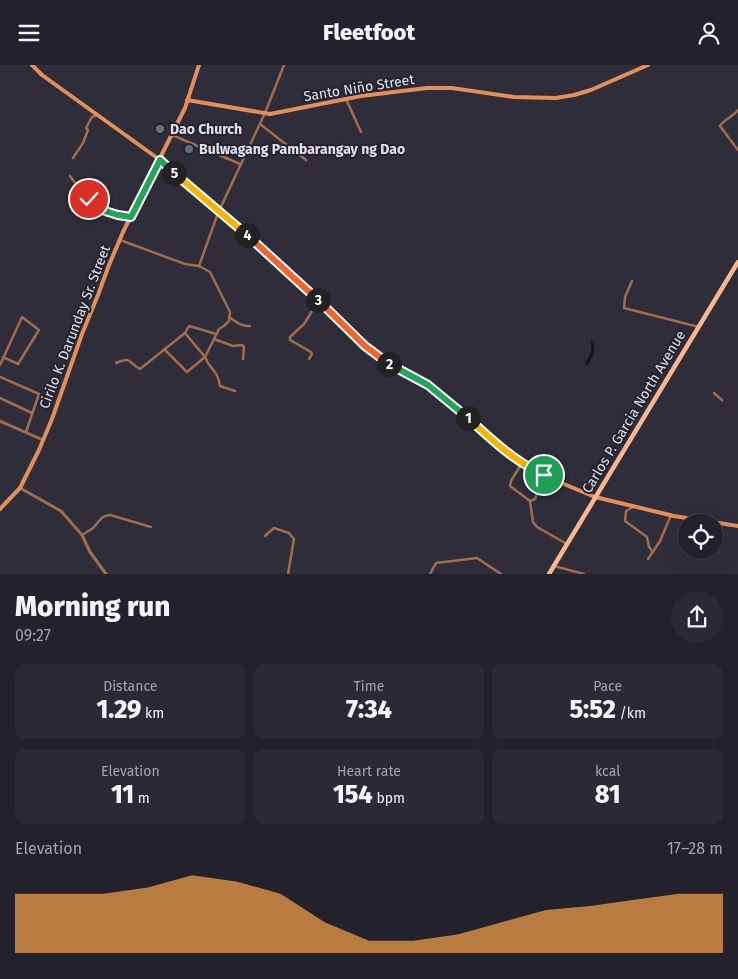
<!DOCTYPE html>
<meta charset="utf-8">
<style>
body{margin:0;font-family:"Fira Sans",sans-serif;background:#2b2a34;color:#f1f3f6;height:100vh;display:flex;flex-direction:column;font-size:19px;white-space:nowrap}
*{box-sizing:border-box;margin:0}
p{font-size:16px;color:#a3a4a9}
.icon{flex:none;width:28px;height:28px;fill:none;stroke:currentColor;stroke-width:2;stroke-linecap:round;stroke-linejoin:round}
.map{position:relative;height:509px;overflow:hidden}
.drawer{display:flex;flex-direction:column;background:#23222c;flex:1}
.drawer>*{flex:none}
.fabs{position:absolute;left:678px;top:449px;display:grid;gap:10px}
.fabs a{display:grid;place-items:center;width:45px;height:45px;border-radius:50%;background:#23222c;box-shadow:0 5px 20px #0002,0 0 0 1px #403f48;font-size:25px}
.pin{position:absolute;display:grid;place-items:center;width:42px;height:42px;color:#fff;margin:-21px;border:2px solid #fff;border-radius:50%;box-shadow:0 1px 5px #0007}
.km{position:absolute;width:25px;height:25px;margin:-12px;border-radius:50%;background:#222;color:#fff;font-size:14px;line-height:25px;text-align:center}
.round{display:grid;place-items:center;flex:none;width:52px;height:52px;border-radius:26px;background:#2b2a34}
.headline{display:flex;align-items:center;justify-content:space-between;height:85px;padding:0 15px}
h1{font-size:28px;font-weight:800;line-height:38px}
.figures{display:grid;grid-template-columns:repeat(3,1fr);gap:8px;height:85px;padding:5px 15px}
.figures div{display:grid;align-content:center;border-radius:10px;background:#2b2a34;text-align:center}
.figures b{font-size:25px;font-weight:800}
.figures small{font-size:14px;font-weight:400}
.figures p{font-size:14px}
.chart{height:140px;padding:10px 15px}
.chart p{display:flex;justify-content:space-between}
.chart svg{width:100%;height:90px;margin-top:5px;fill:#f7a149;opacity:.7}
header{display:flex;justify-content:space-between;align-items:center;height:65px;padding:0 15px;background:#23222c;font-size:22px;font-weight:800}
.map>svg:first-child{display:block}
</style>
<header><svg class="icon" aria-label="menu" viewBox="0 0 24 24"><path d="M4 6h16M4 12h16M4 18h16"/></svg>Fleetfoot<svg class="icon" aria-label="person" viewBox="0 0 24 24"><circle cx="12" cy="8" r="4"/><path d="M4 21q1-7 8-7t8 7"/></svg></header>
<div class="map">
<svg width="738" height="509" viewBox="0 0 738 509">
<rect width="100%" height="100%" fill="#2f2d3a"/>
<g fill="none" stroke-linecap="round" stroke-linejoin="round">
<path stroke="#091b1d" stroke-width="3" d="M587 299 593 286 592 277"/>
<g stroke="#a26d4d" stroke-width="2.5">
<path d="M346 34 361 67"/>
<path d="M738 45C733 52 724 54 720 61L738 85"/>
<path d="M260 59 306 95"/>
<path d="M172 70 240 99"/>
<path d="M73 93 83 78 88 65 86 63 92 52 97 50"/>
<path d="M70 111 87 134 95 127 97 128 105 146 131 152"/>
<path d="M120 175 185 199 199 201 210 207 230 247 229 256 224 261 219 264 205 292C210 305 218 305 220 321L235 326"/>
<path d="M199 201 218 148 265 48 284 0"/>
<path d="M632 216 625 232 624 243 699 262"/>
<path d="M229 252C236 257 242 262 250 261"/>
<path d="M185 268 189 261 216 269"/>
<path d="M214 274 233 281 242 280 244 282 243 294"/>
<path d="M309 294 312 289 311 287 290 275V272L304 259 319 235"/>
<path d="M116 298C131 291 128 297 140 304L185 268 205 292 187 307 164 284"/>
<path d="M0 300 22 252 39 265 18 299 3 292"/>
<path d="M0 312 39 329 26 367"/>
<path d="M714 328 722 335"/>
<path d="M0 333 32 348"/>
<path d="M522 398 511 416 510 421 530 436 535 434 544 410"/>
<path d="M530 436 533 457 537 462 567 479"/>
<path d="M633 442 626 446 625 456 647 472 649 482 653 487"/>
<path d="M82 470C86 468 90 465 93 463 100 457 99 451 110 450L151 462"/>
<path d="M265 471 274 463 289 468 294 474 288 509"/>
<path d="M648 494 660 476 671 450"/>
<path d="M554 501 584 509"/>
<path d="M430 509 436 498 477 493 501 509"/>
</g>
<g stroke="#a26d4d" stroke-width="3">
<path d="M0 356 43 375"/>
<path d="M20 423 61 446 82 470 90 487 106 509"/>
</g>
<g stroke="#e38f59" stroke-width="4">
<path d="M32 0 42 10 160 95 203 134 272 191 371 286 397 305 428 320 458 344 500 382 522 398 552 414 595 432 674 451 738 461"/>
<path d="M187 35 270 49 361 31 427 23H452L514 32 556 33 574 30 591 25 648 0"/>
<path d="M0 444 20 423 39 385 52 354 82 269 98 230 109 200 123 167 185 43 199 0"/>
</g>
<path stroke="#f9b790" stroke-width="4.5" d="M549 509 738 197"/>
</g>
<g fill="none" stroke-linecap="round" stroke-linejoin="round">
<defs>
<path id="split-1" d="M468 353C492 375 514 396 544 410"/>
<path id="split-2" d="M389 299 428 320 468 353"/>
<path id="split-3" d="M318 235 365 281 389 299"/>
<path id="split-4" d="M247 170 318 235"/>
<path id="split-5" d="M174 108 247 170"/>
<path id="split-6" d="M118 150 131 152 160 95 174 108"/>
<path id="split-7" d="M89 134 93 128H97L105 146 118 150"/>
</defs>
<use href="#split-1" stroke="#fff" stroke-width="10"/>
<use href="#split-2" stroke="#fff" stroke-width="10"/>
<use href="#split-3" stroke="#fff" stroke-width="10"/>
<use href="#split-4" stroke="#fff" stroke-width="10"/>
<use href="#split-5" stroke="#fff" stroke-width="10"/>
<use href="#split-6" stroke="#fff" stroke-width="10"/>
<use href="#split-7" stroke="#fff" stroke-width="10"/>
<use href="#split-1" stroke="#f5b400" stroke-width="6"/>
<use href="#split-2" stroke="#22a559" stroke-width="6"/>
<use href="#split-3" stroke="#f0652b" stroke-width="6"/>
<use href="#split-4" stroke="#f0652b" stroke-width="6"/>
<use href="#split-5" stroke="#f5b400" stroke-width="6"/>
<use href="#split-6" stroke="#22a559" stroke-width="6"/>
<use href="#split-7" stroke="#22a559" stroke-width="6"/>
</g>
<circle fill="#6b7280" stroke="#25232f" stroke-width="2" cx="160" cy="64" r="5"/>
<circle fill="#5c6f8a" stroke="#25232f" stroke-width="2" cx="189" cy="84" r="5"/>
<g text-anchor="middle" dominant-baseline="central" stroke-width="4" stroke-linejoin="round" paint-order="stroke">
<g font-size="14" fill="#e2e1ea" stroke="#25232f">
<text transform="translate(359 23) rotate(-9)">Santo Niño Street</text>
<text transform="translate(75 262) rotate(-69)">Cirilo K. Darunday Sr. Street</text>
<text transform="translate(634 347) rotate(-59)">Carlos P. Garcia North Avenue</text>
</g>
<g font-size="14" font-weight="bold" fill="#e2e1ea" stroke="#25232f" text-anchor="start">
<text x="170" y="64">Dao Church</text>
<text x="199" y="84">Bulwagang Pambarangay ng Dao</text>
</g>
</g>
</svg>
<div class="fabs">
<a><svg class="icon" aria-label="locate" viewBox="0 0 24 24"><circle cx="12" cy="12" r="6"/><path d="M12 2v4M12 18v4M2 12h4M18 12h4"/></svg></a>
</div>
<div class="pin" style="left:544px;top:410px;background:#1e9e55"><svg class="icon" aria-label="arrive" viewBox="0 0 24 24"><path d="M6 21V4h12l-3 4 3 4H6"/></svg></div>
<div class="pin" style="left:89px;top:134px;background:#d93025"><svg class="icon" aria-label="check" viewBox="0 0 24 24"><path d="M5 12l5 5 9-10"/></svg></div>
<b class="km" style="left:468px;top:353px">1</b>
<b class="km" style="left:389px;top:299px">2</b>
<b class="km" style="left:318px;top:235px">3</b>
<b class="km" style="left:247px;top:170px">4</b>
<b class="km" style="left:174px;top:108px">5</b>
</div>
<section class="drawer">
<div class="headline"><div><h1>Morning run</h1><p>09:27</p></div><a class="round"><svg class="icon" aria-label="share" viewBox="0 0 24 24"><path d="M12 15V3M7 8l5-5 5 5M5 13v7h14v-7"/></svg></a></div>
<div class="figures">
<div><p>Distance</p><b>1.29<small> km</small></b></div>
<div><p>Time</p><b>7:34</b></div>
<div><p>Pace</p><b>5:52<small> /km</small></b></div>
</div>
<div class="figures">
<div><p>Elevation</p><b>11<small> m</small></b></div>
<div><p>Heart rate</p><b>154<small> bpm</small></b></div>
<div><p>kcal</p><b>81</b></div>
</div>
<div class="chart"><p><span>Elevation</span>17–28 m</p>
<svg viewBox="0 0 160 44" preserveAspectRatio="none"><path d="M0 44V15L10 15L20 15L30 12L40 6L50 9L60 15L70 29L80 38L90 38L100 35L110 29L120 23L130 21L140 18L150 15L160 15V44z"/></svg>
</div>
</section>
